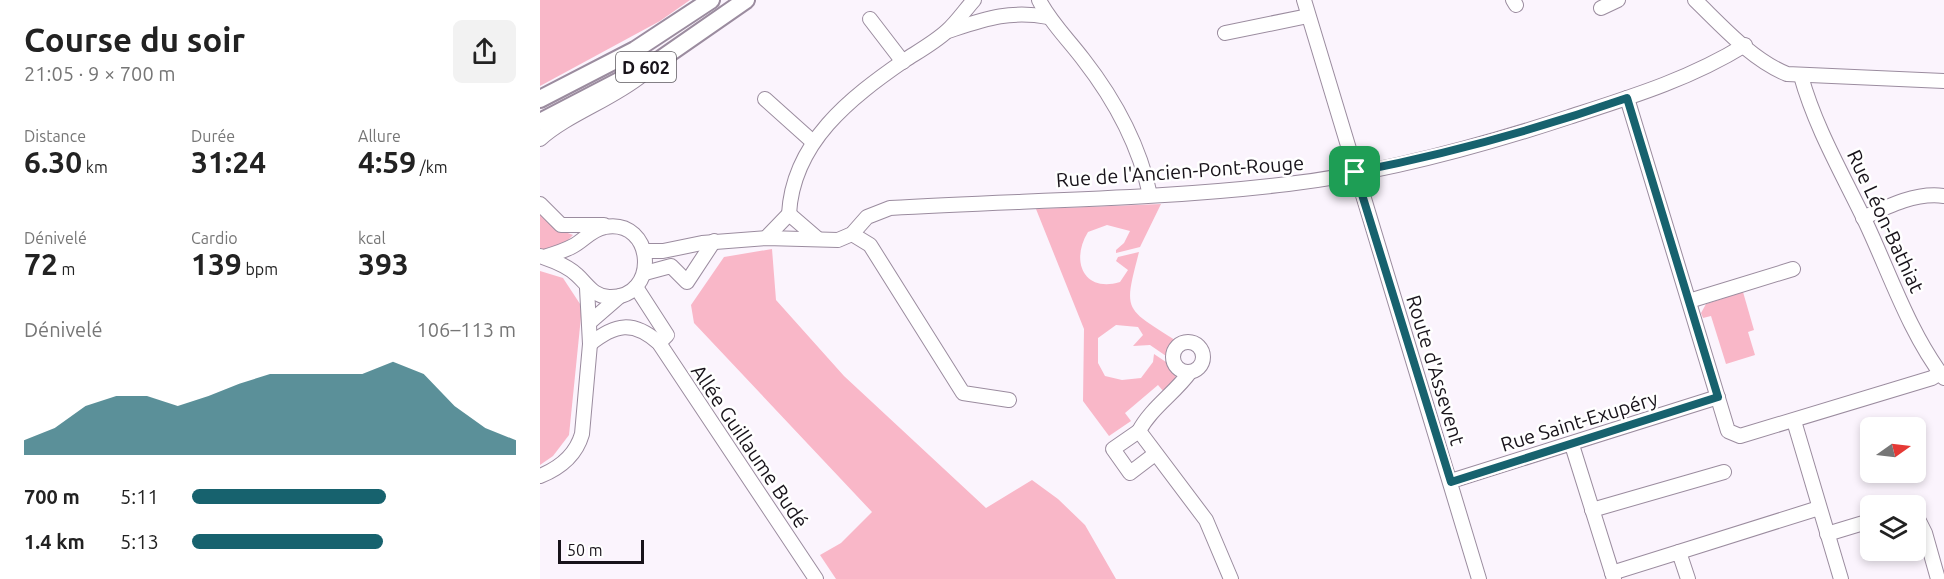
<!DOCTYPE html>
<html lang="fr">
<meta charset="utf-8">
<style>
body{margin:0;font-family:Ubuntu,sans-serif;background:#f2f2f2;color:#222;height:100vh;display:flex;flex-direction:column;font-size:22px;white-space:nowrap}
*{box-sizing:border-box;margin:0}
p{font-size:20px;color:#767676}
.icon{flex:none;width:33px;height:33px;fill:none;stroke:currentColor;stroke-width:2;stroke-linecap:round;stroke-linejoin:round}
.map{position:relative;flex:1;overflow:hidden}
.details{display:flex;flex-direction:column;background:#fff;width:540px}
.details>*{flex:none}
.needle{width:39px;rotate:76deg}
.buttons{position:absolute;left:1320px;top:417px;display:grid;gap:12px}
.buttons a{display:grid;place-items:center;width:66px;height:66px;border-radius:9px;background:#fff;box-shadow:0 3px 9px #0003;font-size:30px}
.scale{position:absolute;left:18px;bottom:15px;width:86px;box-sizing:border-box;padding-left:6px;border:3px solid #18131a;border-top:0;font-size:16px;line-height:21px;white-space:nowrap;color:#18131a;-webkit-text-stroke:4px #fff;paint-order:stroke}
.pin{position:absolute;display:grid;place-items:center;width:51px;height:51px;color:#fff;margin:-26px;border-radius:12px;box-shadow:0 3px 9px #0006}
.round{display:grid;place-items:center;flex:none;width:63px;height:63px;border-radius:9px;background:#f2f2f2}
.overview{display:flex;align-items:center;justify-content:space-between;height:102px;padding:0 24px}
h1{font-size:33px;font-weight:600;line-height:45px}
.stats{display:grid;grid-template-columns:repeat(3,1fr);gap:9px;height:102px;padding:6px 24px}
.stats div{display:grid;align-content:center}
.stats b{font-size:30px;font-weight:600}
.stats small{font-size:16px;font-weight:400}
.stats p{font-size:16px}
.chart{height:168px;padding:12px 24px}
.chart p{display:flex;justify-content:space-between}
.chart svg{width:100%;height:108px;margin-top:6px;fill:#17626e;opacity:.7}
ul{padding:0 24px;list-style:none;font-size:20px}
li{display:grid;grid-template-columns:96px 72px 1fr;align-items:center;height:45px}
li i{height:15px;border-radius:8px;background:#17626e}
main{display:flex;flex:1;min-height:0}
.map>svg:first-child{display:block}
</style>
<main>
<section class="details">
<div class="overview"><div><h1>Course du soir</h1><p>21:05 · 9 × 700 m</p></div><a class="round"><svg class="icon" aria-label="share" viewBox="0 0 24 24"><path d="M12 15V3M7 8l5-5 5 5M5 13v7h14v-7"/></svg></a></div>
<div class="stats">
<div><p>Distance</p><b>6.30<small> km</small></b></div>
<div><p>Durée</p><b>31:24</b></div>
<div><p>Allure</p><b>4:59<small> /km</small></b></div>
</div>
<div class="stats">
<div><p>Dénivelé</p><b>72<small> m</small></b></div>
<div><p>Cardio</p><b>139<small> bpm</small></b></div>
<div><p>kcal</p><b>393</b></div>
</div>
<div class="chart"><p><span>Dénivelé</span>106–113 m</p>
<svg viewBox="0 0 160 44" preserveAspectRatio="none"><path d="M0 44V38L10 33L20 24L30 20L40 20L50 24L60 20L70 15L80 11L90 11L100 11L110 11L120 6L130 11L140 24L150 33L160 38V44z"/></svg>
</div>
<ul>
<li><b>700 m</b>5:11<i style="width:60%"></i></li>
<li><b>1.4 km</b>5:13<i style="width:59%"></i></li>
</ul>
</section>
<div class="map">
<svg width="1404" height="579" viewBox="0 0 1404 579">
<rect width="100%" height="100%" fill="#fbf4fd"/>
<g fill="#f9b7c8">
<path d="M0 0H150L120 21 0 86Z"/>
<path d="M621 204 600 247 576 253V250L584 243 590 231 567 225 548 232C530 261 544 293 580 282L588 270 576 261 578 257 599 252C584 311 583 307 635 340L629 348V358L610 345 593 346 603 335 598 327 576 325 558 338V363L565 376 582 380 601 378 613 362 614 354 629 364 636 375 634 383 624 392 618 385 585 413 591 421 569 436 543 401 544 329 496 209Z"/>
<path d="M0 210 20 230 33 235C24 245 14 251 0 249Z"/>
<path d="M232 249 236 300 304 376 446 508 492 480 518 499 545 525 576 579H296L280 555 301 543 332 512 154 323 151 305 184 257Z"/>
<path d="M0 271 23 278 42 307 29 435 13 456 0 465Z"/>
<path d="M1203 292 1214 330 1208 332 1215 355 1186 364 1171 316 1163 318 1161 313 1166 304Z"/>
</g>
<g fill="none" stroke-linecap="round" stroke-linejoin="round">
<defs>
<g id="minor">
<path d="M499 0C510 22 528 39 543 59 575 100 599 144 610 195"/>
<path d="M764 0 939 579"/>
<path d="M973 0 976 5"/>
<path d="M1155 0C1182 26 1212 60 1247 74L1404 81"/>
<path d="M1061 8 1078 0"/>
<path d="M330 19 363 62"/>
<path d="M408 31C445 19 469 10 508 17"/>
<path d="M685 33 768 16"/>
<path d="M1261 76C1275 127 1303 175 1326 223 1350 274 1369 332 1404 378"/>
<path d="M1087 98 1188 431 1200 436 1392 378 1400 373"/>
<path d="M225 99 273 142"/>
<path d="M0 139C28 114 71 100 102 75"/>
<path d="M0 204 21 225H64"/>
<path d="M249 214C253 142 310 98 365 60 379 51 395 42 407 31 417 22 425 10 434 0"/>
<path d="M1323 218C1348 206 1376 192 1404 196"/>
<path d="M312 234 330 245 423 393 469 400"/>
<path d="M226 238 249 214 278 239"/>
<path d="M105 251H123L162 243 226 238 298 240 312 234 327 217 350 208C483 200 616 200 748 184 843 173 938 147 1029 117 1091 97 1150 79 1205 45"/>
<path d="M0 256C12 260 28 266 37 275 48 285 53 296 69 297 120 299 115 218 65 227 52 229 44 240 33 246 24 251 14 254 4 257"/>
<path d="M105 273 131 266 147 282 174 241"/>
<path d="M96 287 127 335 119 343"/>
<path d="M1149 301 1253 269"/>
<path d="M50 322 80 296"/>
<circle cx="648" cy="357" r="15"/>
<path d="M50 344C75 324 93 320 119 343L276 579"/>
<path d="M650 372C635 393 611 408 599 431L666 520 691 579"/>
<path d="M1254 421 1301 579"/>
<path d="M599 431 573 449 590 473 615 454"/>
<path d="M1032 445 1074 579"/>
<path d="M0 476C20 468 36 455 42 434L50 344 47 288"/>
<path d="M911 481 1178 397"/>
<path d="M1052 510 1184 472"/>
<path d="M1376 515 1385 533 1398 579"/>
<path d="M1287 534 1330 521"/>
<path d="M1139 552 1279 508"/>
<path d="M1072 573 1139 552 1148 579"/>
</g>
<g id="major">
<path d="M0 99 95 50 171 0"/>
<path d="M0 122 121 59 206 0"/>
</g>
</defs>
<use href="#minor" stroke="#9b8c9f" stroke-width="16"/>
<use href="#major" stroke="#9b8c9f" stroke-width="20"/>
<use href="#minor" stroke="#fff" stroke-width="14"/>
<use href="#major" stroke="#fff" stroke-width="16"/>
</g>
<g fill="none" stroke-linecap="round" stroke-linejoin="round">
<defs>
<path id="route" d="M1087 98 1178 397 911 482 815 172C908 154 998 129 1087 98Z"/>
</defs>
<use href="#route" stroke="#fff" stroke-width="12"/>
<use href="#route" stroke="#17626e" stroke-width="8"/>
</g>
<g text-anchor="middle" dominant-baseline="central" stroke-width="5" stroke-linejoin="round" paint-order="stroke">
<rect fill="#fff" stroke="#5d5a5f" stroke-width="1.5" x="76" y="52" width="60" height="30" rx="4.5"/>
<g font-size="18" font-weight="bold" fill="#18131a">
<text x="106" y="67">D 602</text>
</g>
<g font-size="20" fill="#18131a" stroke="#fff">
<text transform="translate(640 171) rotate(-4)">Rue de l'Ancien-Pont-Rouge</text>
<text transform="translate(1346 221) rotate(65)">Rue Léon-Bathiat</text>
<text transform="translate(896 370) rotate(73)">Route d'Assevent</text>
<text transform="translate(1039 421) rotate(-17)">Rue Saint-Exupéry</text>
<text transform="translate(210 446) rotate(56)">Allée Guillaume Budé</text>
</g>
</g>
</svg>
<div class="buttons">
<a><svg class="needle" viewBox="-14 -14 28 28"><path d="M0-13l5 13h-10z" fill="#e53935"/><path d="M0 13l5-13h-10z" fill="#767676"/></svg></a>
<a><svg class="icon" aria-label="layers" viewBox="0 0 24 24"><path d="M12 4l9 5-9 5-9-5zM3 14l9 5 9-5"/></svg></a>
</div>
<div class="scale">50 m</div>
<div class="pin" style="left:815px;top:172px;background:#1e9e55"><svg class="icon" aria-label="arrive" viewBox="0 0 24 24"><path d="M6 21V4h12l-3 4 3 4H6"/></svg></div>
</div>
</main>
